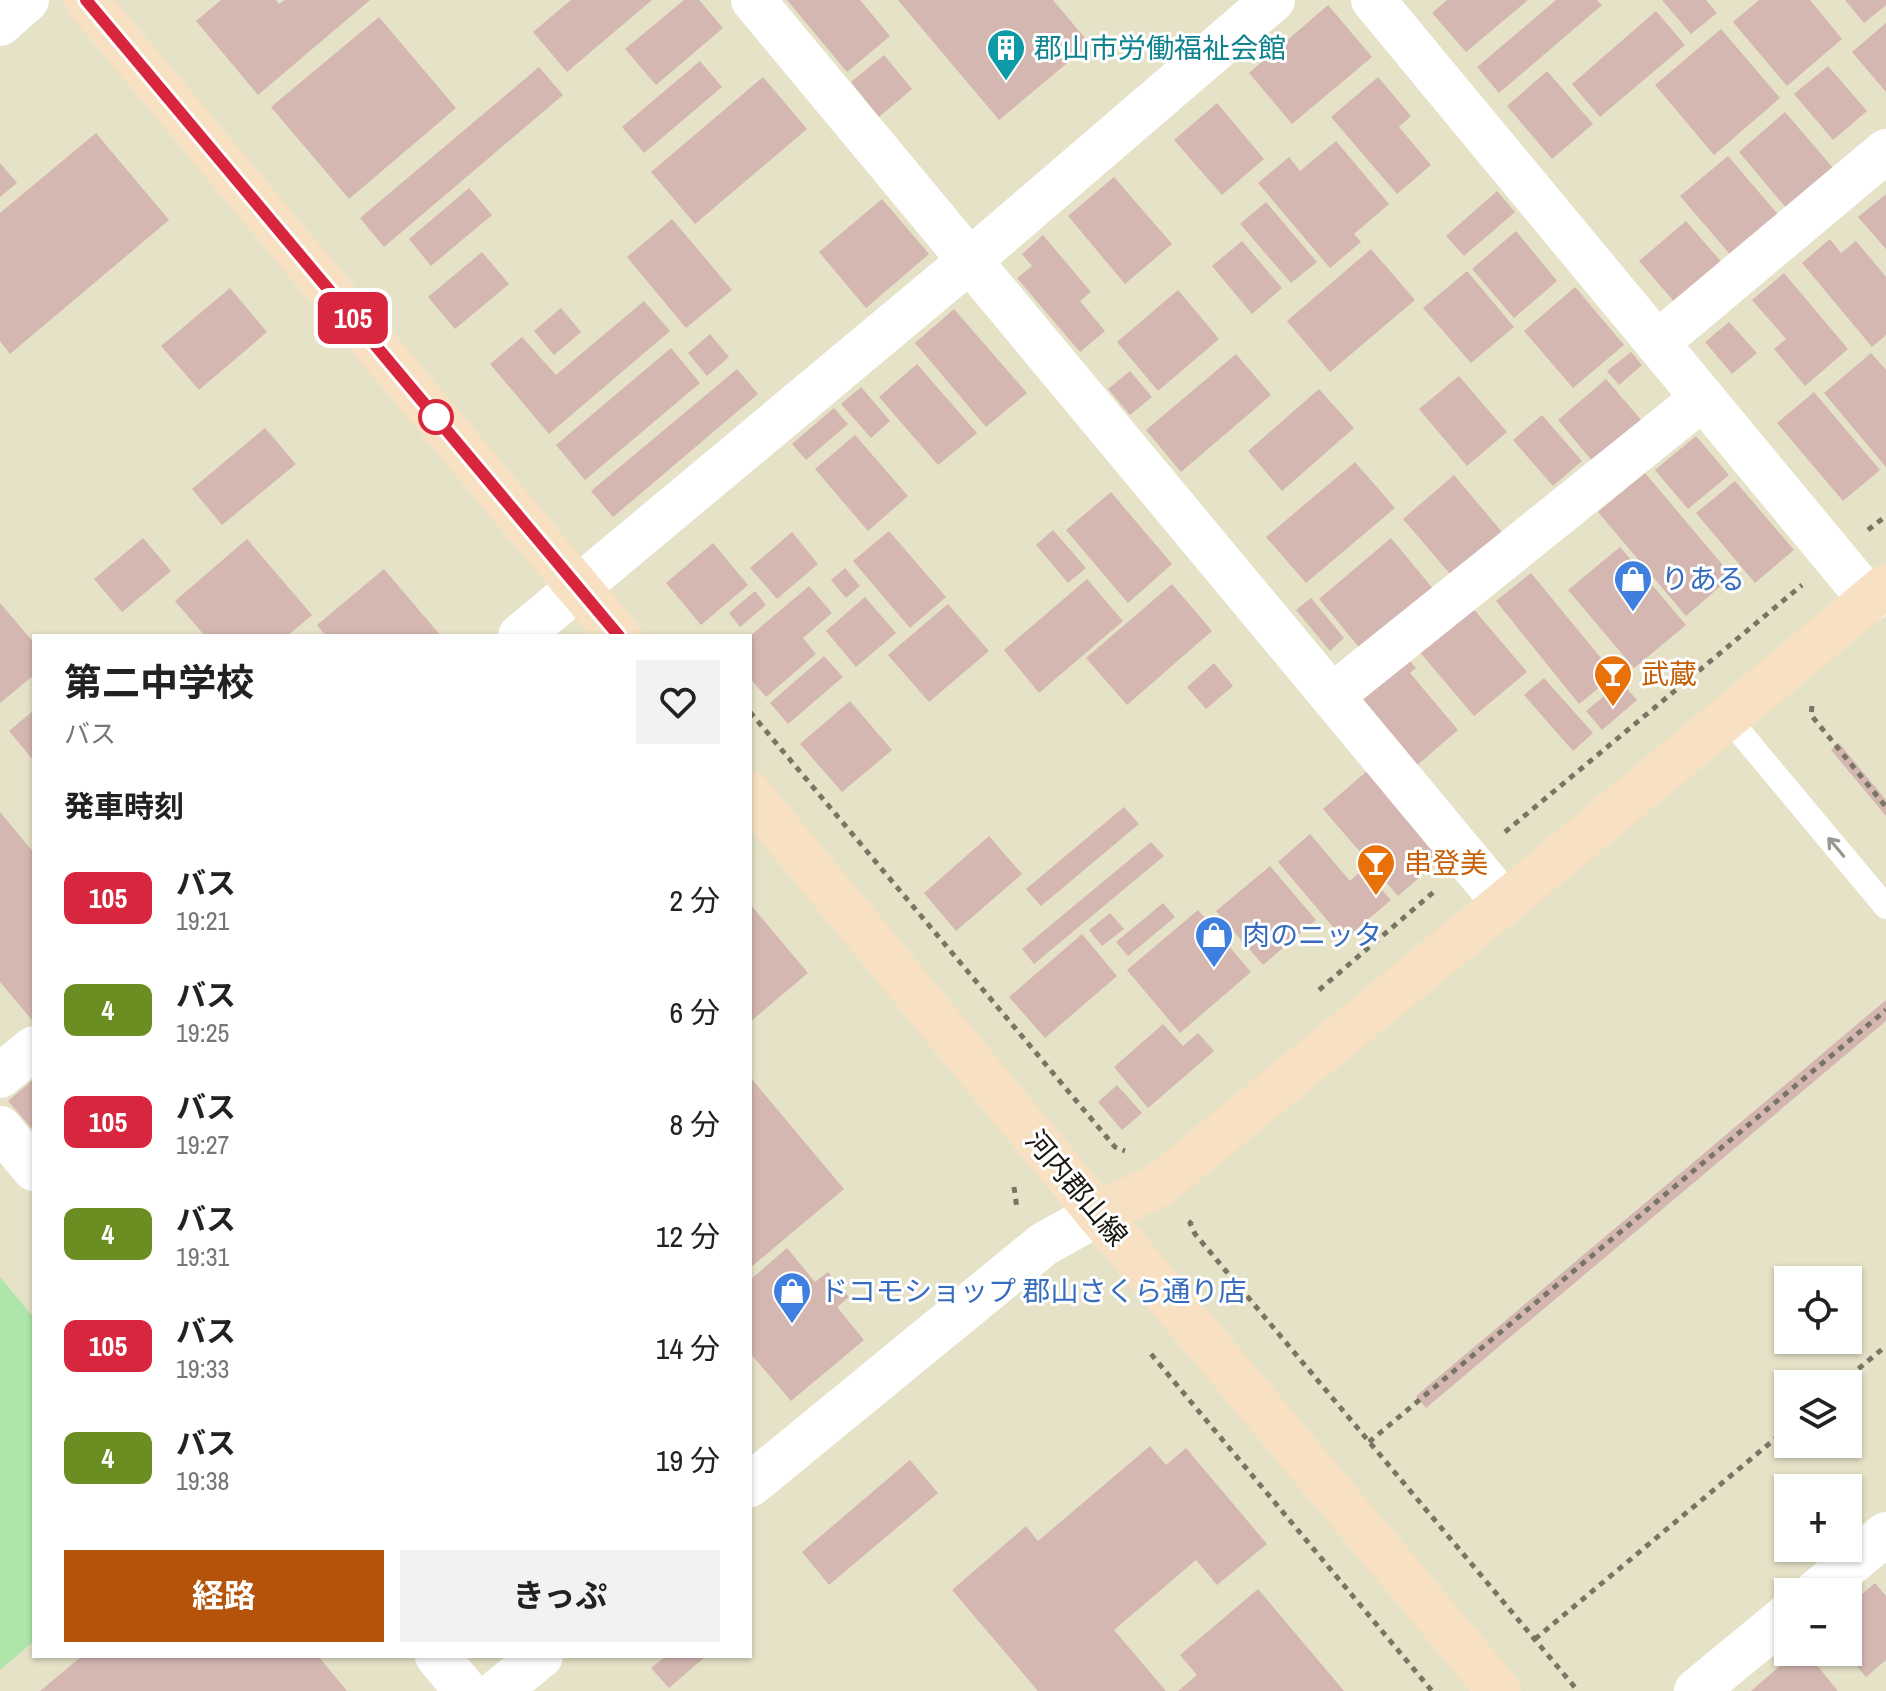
<!DOCTYPE html>
<html lang="ja">
<head>
<meta charset="utf-8">
<style>
  body { margin:0; font-family:"Archivo Narrow","Noto Sans JP",sans-serif; background:#f2f2f2; color:#222; height:100vh; display:flex; flex-direction:column; font-size:30px; white-space:nowrap }
  * { box-sizing:border-box; margin:0 }
  p { font-size:26px; color:#767676 }
  .icon { flex:none; width:44px; height:44px; fill:none; stroke:currentColor; stroke-width:2; stroke-linecap:round; stroke-linejoin:round }
  .map { position:relative; flex:1; overflow:hidden }
  .side { position:absolute; left:32px; top:634px; width:720px; height:1024px; display:flex; flex-direction:column; background:#fff; border-radius:0px; box-shadow:0 2px 6px #0004 }
  .side>* { flex:none }
  .badge { padding:0 16px; border-radius:12px; font-size:28px; line-height:52px }
  .buttons { position:absolute; left:1774px; top:1266px; display:grid; gap:16px }
  .buttons a { display:grid; place-items:center; width:88px; height:88px; border-radius:0px; background:#fff; box-shadow:0 2px 6px #0004; font-size:40px }
  .map>.badge { position:absolute; translate:-50% -50%; box-shadow:0 0 0 4px #fff }
  h2 { padding:0 32px; font-size:30px; line-height:72px }
  .round { display:grid; place-items:center; flex:none; width:84px; height:84px; border-radius:0px; background:#f2f2f2 }
  .overview { display:flex; align-items:center; justify-content:space-between; height:136px; padding:0 32px }
  h1 { font-size:38px; font-weight:700; line-height:60px }
  .cta { display:flex; gap:16px; margin-top:auto; padding:16px 32px }
  .cta a { flex:1; height:92px; border-radius:0px; background:#b45309; color:#fff; font-size:32px; font-weight:700; line-height:92px; text-align:center }
  .cta a+a { background:#f2f2f2; color:#222 }
  ul { padding:0; list-style:none }
  li { display:flex; align-items:center; gap:24px; height:112px; padding:0 32px }
  li div { flex:1 }
  li b { display:block; font-size:30px }
  li em { font-style:normal }
  li .badge { min-width:88px; font-weight:700; text-align:center }
  .map>svg:first-child { display:block }
  .green { fill:#aee5a9 }
  .building { fill:#d4b7b1 }
  .lines { fill:none; stroke-linecap:round; stroke-linejoin:round }
  .path { stroke:#787564; stroke-width:5; stroke-dasharray:6 6; stroke-linecap:butt }
  .lane { stroke:#fff; stroke-width:24 }
  .street { stroke:#fff; stroke-width:44 }
  .secondary { stroke:#f7e1c2; stroke-width:44 }
  .oneway { stroke:#979692 }
  .line-casing { stroke:#fff; stroke-width:18 }
  .line { stroke:#d7263d; stroke-width:12 }
  .stop-dot { fill:#fff; stroke:#d7263d; stroke-width:4 }
  .labels { text-anchor:middle; dominant-baseline:central; stroke-width:6; stroke-linejoin:round; paint-order:stroke }
  .culture-label { font-size:28px; fill:#0d838f; stroke:#fff; text-anchor:start }
  .shop-label { font-size:28px; fill:#366cbe; stroke:#fff; text-anchor:start }
  .food-label { font-size:28px; fill:#c56008; stroke:#fff; text-anchor:start }
  .street-label { font-size:28px; fill:#18160d; stroke:#fff }
</style>
</head>
<body>
<div class="map">
<svg width="1886" height="1691" viewBox="0 0 1886 1691">
  <rect width="100%" height="100%" fill="#e6e2c8"/>
  <path class="green" d="M0,1277l34,41v323l-34,29z"/>
  <g class="building">
    <path d="M221,0h55l3,4 6,-4h85l-112,95 -62,-74z"/>
    <path d="M571,0h81l-85,72 -34,-40z"/>
    <path d="M684,0h15l24,28 -67,57 -31,-36z"/>
    <path d="M787,0h73l30,36 -43,36z"/>
    <path d="M898,0h155l37,44 -91,76z"/>
    <path d="M1447,0h81l-62,52 -34,-39z"/>
    <path d="M1556,0h41l5,5 -103,88 -22,-26z"/>
    <path d="M1662,0h44l11,13 -26,21z"/>
    <path d="M1759,0h51l32,39 -55,47 -54,-64z"/>
    <path d="M1845,0h41v5l-22,18z"/>
    <path d="M1328,5l44,52 -80,67 -43,-51z"/>
    <path d="M1656,11l29,34 -85,72 -28,-33z"/>
    <path d="M379,17l77,91 -107,91 -78,-92z"/>
    <path d="M1886,23v69l-34,-40z"/>
    <path d="M1721,29l59,69 -66,57 -59,-70z"/>
    <path d="M884,55l28,34 -33,28 -28,-35z"/>
    <path d="M700,61l22,26 -78,66 -22,-26z"/>
    <path d="M1828,66l39,45 -34,29 -39,-46z"/>
    <path d="M539,67l24,28 -179,152 -24,-29z"/>
    <path d="M1547,71l46,53 -41,35 -45,-53z"/>
    <path d="M763,77l44,52 -112,95 -44,-52z"/>
    <path d="M1378,77l33,39 -12,11 32,38 -34,29 -66,-77z"/>
    <path d="M1217,103l47,56 -42,36 -48,-55z"/>
    <path d="M1785,112l49,57 -47,40 -48,-57z"/>
    <path d="M96,133l73,87 -159,134 -10,-13v-128z"/>
    <path d="M1336,141l53,63 -35,30 7,8 -31,26 -72,-85 31,-26 11,14z"/>
    <path d="M1728,156l53,62 -47,41 -54,-63z"/>
    <path d="M0,163l17,20 -17,14z"/>
    <path d="M1114,177l58,67 -47,40 -57,-68z"/>
    <path d="M469,188l23,27 -61,51 -22,-27z"/>
    <path d="M1497,191l18,21 -51,44 -18,-20z"/>
    <path d="M1886,194v55l-28,-32z"/>
    <path d="M882,199l47,55 -63,54 -47,-56z"/>
    <path d="M1266,202l51,60 -26,21 -51,-59z"/>
    <path d="M672,219l60,71 -46,38 -59,-71z"/>
    <path d="M1686,221l38,44 -47,40 -38,-44z"/>
    <path d="M1516,231l41,50 -43,37 -42,-49z"/>
    <path d="M1043,235l48,57 -11,9 25,30 -25,21 -63,-74 15,-12 -10,-12z"/>
    <path d="M1830,239l11,14 15,-12 30,36v58l-14,12 -70,-84z"/>
    <path d="M1242,241l40,47 -30,26 -40,-48z"/>
    <path d="M1371,249l44,51 -85,72 -43,-51z"/>
    <path d="M482,252l27,32 -54,45 -27,-32z"/>
    <path d="M1467,271l47,56 -43,36 -48,-55z"/>
    <path d="M1784,273l64,76 -43,37 -31,-37 12,-10 -34,-39z"/>
    <path d="M1575,287l49,58 -51,43 -49,-57z"/>
    <path d="M230,288l37,44 -68,58 -38,-44z"/>
    <path d="M1178,290l41,49 -61,52 -41,-49z"/>
    <path d="M644,301l26,30 -121,103 -59,-70 32,-27 34,38z"/>
    <path d="M561,308l20,24 -27,23 -20,-24z"/>
    <path d="M954,309l73,84 -41,34 -71,-84z"/>
    <path d="M1729,322l28,31 -25,21 -27,-32z"/>
    <path d="M710,334l19,23 -22,19 -19,-23z"/>
    <path d="M671,348l29,35 -115,97 -29,-35z"/>
    <path d="M1631,352l11,13 -23,20 -12,-14z"/>
    <path d="M1871,353l15,17v97l-62,-74z"/>
    <path d="M1236,354l35,41 -90,77 -35,-42z"/>
    <path d="M917,364l60,69 -39,32 -59,-68z"/>
    <path d="M737,369l21,25 -145,123 -22,-26z"/>
    <path d="M1130,371l22,26 -22,18 -22,-26z"/>
    <path d="M1459,376l48,56 -40,34 -48,-57z"/>
    <path d="M1606,379l36,42 -49,41 -35,-42z"/>
    <path d="M861,387l29,34 -19,17 -30,-34z"/>
    <path d="M1319,389l35,39 -72,63 -34,-40z"/>
    <path d="M1814,392l66,78 -37,31 -66,-78z"/>
    <path d="M834,408l14,16 -42,36 -14,-16z"/>
    <path d="M1542,415l40,46 -29,25 -40,-46z"/>
    <path d="M265,428l31,36 -74,61 -30,-36z"/>
    <path d="M855,435l53,61 -40,35 -53,-62z"/>
    <path d="M1696,436l33,39 -41,34 -33,-39z"/>
    <path d="M1355,462l40,46 -89,75 -40,-46z"/>
    <path d="M1645,473l87,103 -46,40 -88,-104z"/>
    <path d="M1454,475l48,57 -51,43 -48,-56z"/>
    <path d="M1735,481l59,69 -39,33 -59,-70z"/>
    <path d="M1111,492l61,72 -44,39 -62,-73z"/>
    <path d="M1053,530l33,38 -18,15 -32,-38z"/>
    <path d="M889,531l57,66 -36,31 -57,-67z"/>
    <path d="M792,532l26,32 -41,35 -27,-31z"/>
    <path d="M143,538l28,33 -49,41 -28,-33z"/>
    <path d="M1391,538l44,53 -72,61 -44,-53z"/>
    <path d="M247,539l65,76 -25,21h-82l-30,-35z"/>
    <path d="M713,543l35,42 -47,40 -35,-42z"/>
    <path d="M1620,547l66,78 -52,43 -66,-78z"/>
    <path d="M845,568l15,18 -14,12 -15,-18z"/>
    <path d="M384,569l57,67h-115l-9,-11z"/>
    <path d="M1531,573l84,102 -36,29 -83,-103z"/>
    <path d="M1087,579l36,42 -84,72 -35,-43z"/>
    <path d="M1172,584l40,47 -85,74 -41,-47z"/>
    <path d="M809,586l23,27 -29,25 13,16 -50,43 -16,-19v-42z"/>
    <path d="M755,591l11,14 -26,22 -11,-14z"/>
    <path d="M865,597l31,36 -40,34 -30,-36z"/>
    <path d="M1311,598l33,40 -14,13 -34,-41z"/>
    <path d="M0,603l34,40v32l-34,28z"/>
    <path d="M948,604l41,47 -60,51 -41,-47z"/>
    <path d="M1471,606l56,66 -53,44 -56,-66z"/>
    <path d="M1400,650l16,18 -6,5 48,57 -43,37 -64,-75z"/>
    <path d="M824,656l19,21 -55,47 -18,-21z"/>
    <path d="M1214,663l19,23 -27,23 -19,-22z"/>
    <path d="M1544,678l49,55 -20,18 -49,-56z"/>
    <path d="M1621,682l16,18 -35,30 -16,-19z"/>
    <path d="M850,701l42,49 -50,42 -42,-48z"/>
    <path d="M34,710v51l-25,-30z"/>
    <path d="M1839,743l47,57v16l-55,-66z"/>
    <path d="M1367,771l75,87 -44,38 -75,-87z"/>
    <path d="M1124,807l15,17 -98,82 -15,-17z"/>
    <path d="M0,812l34,41v166l-2,1 -32,-38z"/>
    <path d="M1310,834l40,47 13,-12 28,31 -47,40 -66,-78z"/>
    <path d="M989,836l33,38 -66,57 -32,-38z"/>
    <path d="M1151,842l13,14 -130,108 -12,-15z"/>
    <path d="M1270,866l46,54 -53,45 -47,-54z"/>
    <path d="M1163,903l12,14 -47,39 -12,-14z"/>
    <path d="M750,904l58,69 -58,49z"/>
    <path d="M1198,910l53,62 -71,61 -53,-63z"/>
    <path d="M1110,913l14,16 -22,17 -13,-16z"/>
    <path d="M1082,934l35,42 -72,62 -36,-41z"/>
    <path d="M1886,1000v21l-460,387 -10,-12z"/>
    <path d="M1163,1024l20,22 15,-13 16,18 -66,57 -34,-41z"/>
    <path d="M750,1077l94,112 -94,79z"/>
    <path d="M34,1079v52l-26,-30z"/>
    <path d="M1117,1085l25,28 -20,17 -24,-28z"/>
    <path d="M787,1248l28,34 13,-10 21,25 -12,10 27,33 -73,61 -41,-48v-73z"/>
    <path d="M1150,1446l16,19 20,-17 81,96 -50,41 -21,-25 -82,70 52,61h-128l-86,-101 74,-64 12,15z"/>
    <path d="M910,1460l28,33 -109,92 -27,-33z"/>
    <path d="M1875,1583l11,13v64l-20,17 -21,-25h3v-46z"/>
    <path d="M1258,1589l86,102h-166l19,-16 -17,-20z"/>
    <path d="M1796,1652h10l32,39h-87z"/>
    <path d="M82,1656h236l29,35h-307z"/>
    <path d="M666,1656h40l-37,32 -18,-20z"/>
  </g>
  <g class="lines">
    <g class="path">
      <path d="M1868,530l18,-14"/>
      <path d="M1812,706l-1,9 75,92"/>
      <path d="M750,712l365,435 10,4"/>
      <path d="M1505,832l297,-247"/>
      <path d="M1319,990l117,-100"/>
      <path d="M1014,1187l3,22"/>
      <path d="M1192,1221l-2,2 5,11 383,457"/>
      <path d="M1151,1354l281,337"/>
      <path d="M1840,1384l46,-38"/>
      <path d="M1369,1442l517,-432"/>
      <path d="M1535,1639l253,-211"/>
    </g>
    <path class="lane" d="M1728,718l158,189"/>
    <g class="street">
      <path d="M753,0l751,903"/>
      <path d="M1373,0l497,600"/>
      <path d="M0,24l27,-24"/>
      <path d="M1657,343l229,-192"/>
      <path d="M520,636l448,-374 305,-262"/>
      <path d="M1332,696l371,-298"/>
      <path d="M0,1076l34,-28"/>
      <path d="M0,1128l34,41"/>
      <path d="M750,1485l294,-241 54,-30"/>
      <path d="M1816,1592l70,-58"/>
      <path d="M437,1656l29,35"/>
      <path d="M498,1691l43,-35"/>
      <path d="M1696,1691l92,-76"/>
    </g>
    <g class="secondary">
      <path d="M86,0l533,636"/>
      <path d="M750,794l348,420 401,477"/>
      <path d="M1098,1214l61,-29 345,-282 382,-317"/>
    </g>
  </g>
  <defs><path id="oneway-shaft" d="M-6 0H5M1.5-3L5.5 0L1.5 3" fill="none" stroke-width="1.6" stroke-linecap="round" stroke-linejoin="round" transform="scale(2)"/></defs>
  <use class="oneway" href="#oneway-shaft" transform="translate(1836 847) rotate(-130)"/>
  <g class="lines">
    <defs>
      <path id="line" d="M86,0l533,636"/>
    </defs>
    <use href="#line" class="line-casing"/>
    <use href="#line" class="line"/>
  </g>
  <defs>
    <symbol id="building-pin" viewBox="-11 -11 22 30"><path d="M0 17L-7.5 6A9.5 9.5 0 1 1 7.5 6Z" fill="#0f9aa8" stroke="#fff"/><path d="M-4-6H4V6H1V3H-1V6H-4ZM-2.5-4.3h1.7v1.8h-1.7ZM.8-4.3h1.7v1.8H.8ZM-2.5-1h1.7V.8h-1.7ZM.8-1h1.7V.8H.8Z" fill="#fff"/></symbol>
    <symbol id="shop-pin" viewBox="-11 -11 22 30"><path d="M0 17L-7.5 6A9.5 9.5 0 1 1 7.5 6Z" fill="#3f7fe0" stroke="#fff"/><path d="M-5-2.5h2.3a2.7 3.5 0 0 1 5.4 0H5L5.5 6h-11ZM-1.5-2.5h3a1.5 2.3 0 0 0-3 0Z" fill="#fff"/></symbol>
    <symbol id="bar-pin" viewBox="-11 -11 22 30"><path d="M0 17L-7.5 6A9.5 9.5 0 1 1 7.5 6Z" fill="#e8710a" stroke="#fff"/><path d="M-6-5H6L.8 .8V4.5H3.5V6h-7V4.5H-.8V.8Z" fill="#fff"/></symbol>
  </defs>
  <g fill-rule="evenodd">
    <use href="#building-pin" x="984" y="26" width="44" height="60"/>
    <use href="#shop-pin" x="1611" y="557" width="44" height="60"/>
    <use href="#bar-pin" x="1591" y="652" width="44" height="60"/>
    <use href="#bar-pin" x="1354" y="841" width="44" height="60"/>
    <use href="#shop-pin" x="1192" y="913" width="44" height="60"/>
    <use href="#shop-pin" x="770" y="1269" width="44" height="60"/>
  </g>
  <circle class="stop-dot" cx="436" cy="417" r="16"/>
  <g class="labels">
    <g class="culture-label">
      <text x="1034" y="48">郡山市労働福祉会館</text>
    </g>
    <g class="shop-label">
      <text x="1661" y="579">りある</text>
      <text x="1242" y="935">肉のニッタ</text>
      <text x="820" y="1291">ドコモショップ 郡山さくら通り店</text>
    </g>
    <g class="food-label">
      <text x="1641" y="674">武蔵</text>
      <text x="1404" y="863">串登美</text>
    </g>
    <g class="street-label">
      <text transform="translate(1077 1188) rotate(50)">河内郡山線</text>
    </g>
  </g>
</svg>
<div class="buttons">
<a><svg class="icon" aria-label="locate" viewBox="0 0 24 24"><circle cx="12" cy="12" r="6"/><path d="M12 2v4M12 18v4M2 12h4M18 12h4"/></svg></a>
<a><svg class="icon" aria-label="layers" viewBox="0 0 24 24"><path d="M12 4l9 5-9 5-9-5zM3 14l9 5 9-5"/></svg></a>
<a>+</a>
<a>−</a>
</div>
<b class="badge" style="left:353px;top:318px;background:#d7263d;color:#fff">105</b>
<section class="side">
<div class="overview"><div><h1>第二中学校</h1><p>バス</p></div><a class="round"><svg class="icon" aria-label="heart" viewBox="0 0 24 24"><path d="M12 20l-8-8c-3-5 5-10 8-4 3-6 11-1 8 4z"/></svg></a></div>
<h2>発車時刻</h2>
<ul>
<li><span class="badge" style="background:#d7263d;color:#fff">105</span><div><b>バス</b><p>19:21</p></div><em>2 分</em></li>
<li><span class="badge" style="background:#6b8e23;color:#fff">4</span><div><b>バス</b><p>19:25</p></div><em>6 分</em></li>
<li><span class="badge" style="background:#d7263d;color:#fff">105</span><div><b>バス</b><p>19:27</p></div><em>8 分</em></li>
<li><span class="badge" style="background:#6b8e23;color:#fff">4</span><div><b>バス</b><p>19:31</p></div><em>12 分</em></li>
<li><span class="badge" style="background:#d7263d;color:#fff">105</span><div><b>バス</b><p>19:33</p></div><em>14 分</em></li>
<li><span class="badge" style="background:#6b8e23;color:#fff">4</span><div><b>バス</b><p>19:38</p></div><em>19 分</em></li>
</ul>
<div class="cta"><a>経路</a><a>きっぷ</a></div>
</section>
</div>
</body>
</html>
